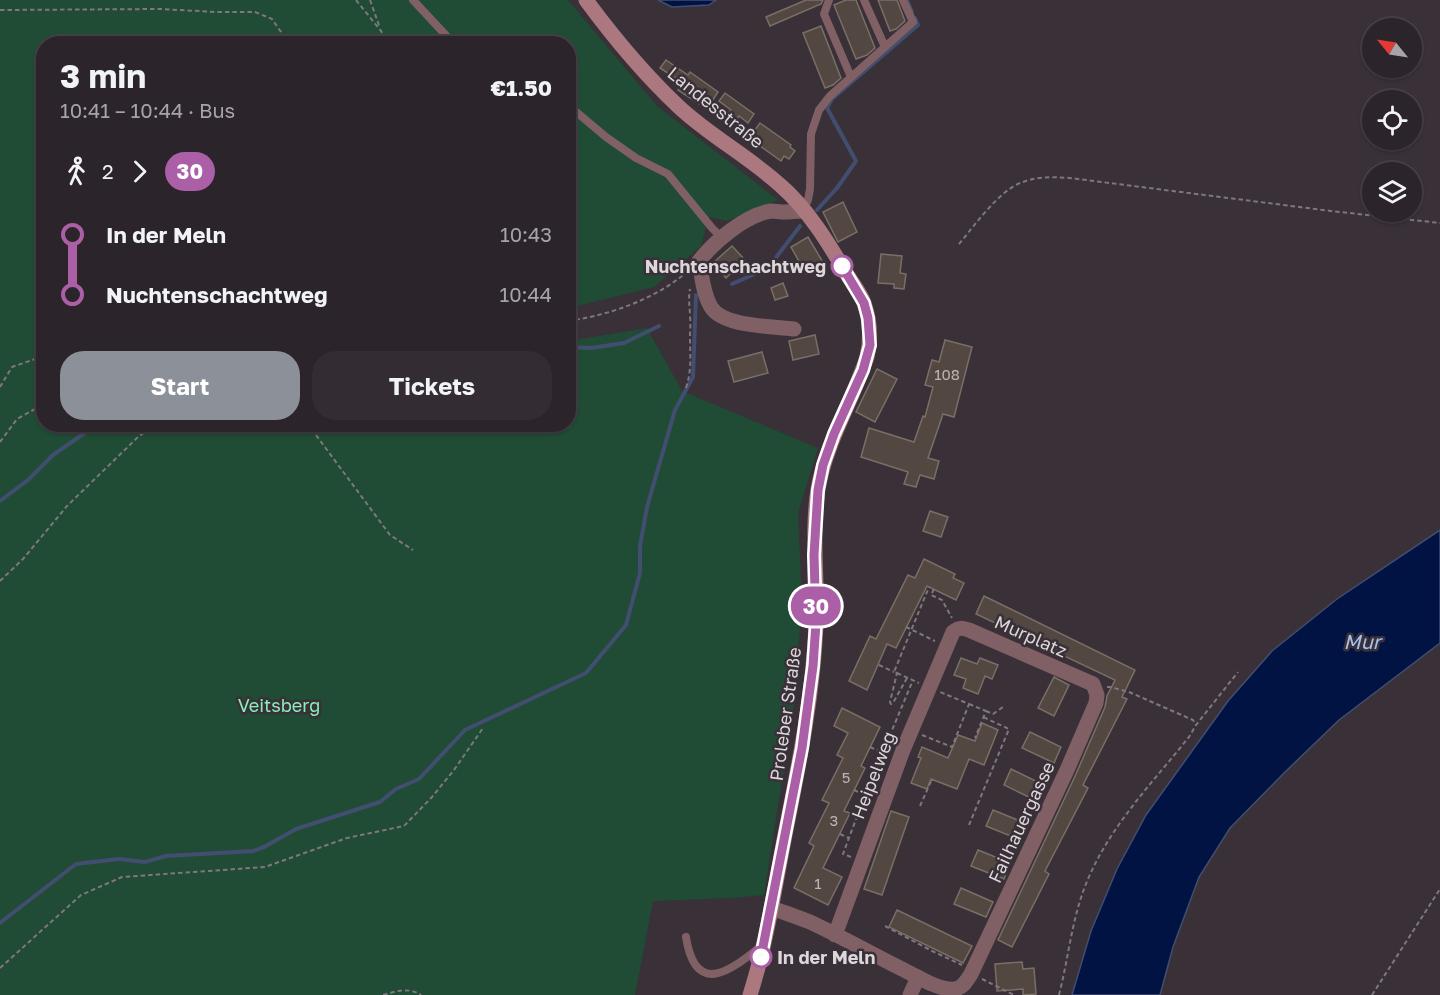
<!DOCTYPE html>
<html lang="en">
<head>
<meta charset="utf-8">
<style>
  body { margin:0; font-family:"Golos Text",sans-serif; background:#332c32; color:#f1f3f6; height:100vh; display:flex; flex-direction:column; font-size:22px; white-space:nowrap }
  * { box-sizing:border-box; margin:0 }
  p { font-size:20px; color:#a6a4a8 }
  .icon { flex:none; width:33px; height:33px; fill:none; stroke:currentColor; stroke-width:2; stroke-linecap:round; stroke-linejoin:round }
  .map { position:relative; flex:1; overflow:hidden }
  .details { position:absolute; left:36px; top:36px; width:540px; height:396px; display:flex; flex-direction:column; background:#2b242a; border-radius:24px; box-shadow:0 2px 4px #0004,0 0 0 2px #474147 }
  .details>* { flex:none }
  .badge { padding:0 12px; border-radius:20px; font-size:21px; line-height:39px }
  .needle { width:39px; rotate:300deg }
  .controls { position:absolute; left:1362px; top:18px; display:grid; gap:12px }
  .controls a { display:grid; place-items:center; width:60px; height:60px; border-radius:50%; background:#2b242a; box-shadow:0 2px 4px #0004,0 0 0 2px #474147; font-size:30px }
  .map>.badge { position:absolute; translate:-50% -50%; box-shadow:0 0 0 3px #fff }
  .legs { display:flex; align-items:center; gap:9px; height:66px; padding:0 24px; font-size:20px }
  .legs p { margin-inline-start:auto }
  .headline { display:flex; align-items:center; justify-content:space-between; height:102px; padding:0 24px }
  h1 { font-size:33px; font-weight:700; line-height:45px }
  .action { display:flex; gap:12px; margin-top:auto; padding:12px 24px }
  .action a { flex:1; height:69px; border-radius:24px; background:#8c9099; color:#fff; font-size:24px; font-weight:700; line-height:69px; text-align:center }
  .action a+a { background:#332c32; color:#f1f3f6 }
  ul { padding:0 24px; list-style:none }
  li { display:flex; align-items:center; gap:21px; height:60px; font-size:22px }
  li i { display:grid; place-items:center; width:9px; height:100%; margin:0 8px; background:currentColor }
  li i::after { content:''; width:15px; height:15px; margin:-8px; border:4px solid; border-radius:50%; background:#2b242a }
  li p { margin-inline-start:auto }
  li:first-child i { background:linear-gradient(#0000 50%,currentColor 0) }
  li:last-child i { background:linear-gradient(currentColor 50%,#0000 0) }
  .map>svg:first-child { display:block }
  .green { fill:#204b35 }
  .water { fill:#001342; stroke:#424e70; stroke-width:1.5 }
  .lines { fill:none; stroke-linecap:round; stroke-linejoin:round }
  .stream { stroke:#424e70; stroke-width:4 }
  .building { fill:#534841; stroke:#7a6f67; stroke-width:1.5 }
  .path { stroke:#7f777e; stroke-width:2; stroke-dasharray:4.5 3; stroke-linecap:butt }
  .lane { stroke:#806065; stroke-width:8 }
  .street { stroke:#806065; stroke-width:15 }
  .secondary { stroke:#ab7880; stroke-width:15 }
  .line-1-casing { stroke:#fff; stroke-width:14 }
  .line-1 { stroke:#aa5fa6; stroke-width:9 }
  .stop-1-dot { fill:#fff; stroke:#aa5fa6; stroke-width:3 }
  .labels { text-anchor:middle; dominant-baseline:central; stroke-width:5; stroke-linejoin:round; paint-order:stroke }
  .number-label { font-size:15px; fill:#bab3b5 }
  .street-label { font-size:18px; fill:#ddd7dc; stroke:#393038 }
  .stop-label { font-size:18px; font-weight:bold; fill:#ddd7dc; stroke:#393038; text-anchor:end }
  .park-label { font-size:18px; fill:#87efb8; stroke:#393038 }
  .water-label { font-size:20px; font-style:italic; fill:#a4c2f1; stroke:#393038 }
</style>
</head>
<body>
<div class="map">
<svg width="1440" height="995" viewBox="0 0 1440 995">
  <rect width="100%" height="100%" fill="#393038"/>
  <path class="green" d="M0,0h568l89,106 121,94 -51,21 -18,-4 -8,29 -47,41 -85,21 -1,-264h-524v380h524l1,-83 78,-13 35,63 136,57 -20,65 4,90 -8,102 -30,190 -32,3 -79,3 -18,94h-635z"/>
  <g class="water">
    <path d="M658,0h58l-7,5 -37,2z"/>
    <path d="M1440,530v113l-101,77 -55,53 -54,55 -31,49 -26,70 -13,48h-88l19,-64 26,-62 29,-54 82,-114 44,-50 65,-52z"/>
  </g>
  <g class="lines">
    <g class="stream">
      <path d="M907,0l5,12"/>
      <path d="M817,210l20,-22 19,-27 -29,-53 5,-9 86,-74 -3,-7"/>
      <path d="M732,284l36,-16 32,-42"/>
      <path d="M568,347l23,1 33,-5 35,-17"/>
      <path d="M0,501l28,-21 25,-25 39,-27 2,-4"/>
      <path d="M0,923l76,-59 43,-5 26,3 21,-6 87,-5 11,-4 32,-18 84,-27 16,-13 23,-10 46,-49 121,-57 40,-48 14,-52v-27l7,-39 28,-97 18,-33 3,-82"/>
    </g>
  </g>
  <g class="building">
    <path d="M806,0h17l-2,4 -51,22 -4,-9z"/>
    <path d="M846,0h10l19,48 -8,7 -11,4 -22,-54z"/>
    <path d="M878,0h19l8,21 -9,8 -6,2z"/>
    <path d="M821,26l20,52 -8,7 -8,3 -22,-55z"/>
    <path d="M666,60l22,15 2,-3 28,20 -11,17 -29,-19 5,-7 -23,-15z"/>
    <path d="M725,93l29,21 -6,9 -9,-7 -2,3 -9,-6 3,-3 -12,-9z"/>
    <path d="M760,123l31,22 -1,2 5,4 -6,8 -5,-3 -3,5 -32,-23z"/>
    <path d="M843,202l14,30 -19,10 -15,-30z"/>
    <path d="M808,237l16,27 -18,10 -15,-27z"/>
    <path d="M732,246l13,14 -19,18 -13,-15z"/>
    <path d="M881,254l21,2 -2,17 6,1 -2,15 -10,-1v-4l-16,-1z"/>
    <path d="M783,283l5,13 -13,4 -4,-12z"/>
    <path d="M815,335l4,19 -26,6 -4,-19z"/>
    <path d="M945,340l27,7 -18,70 -11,-3 -15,44 11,3 -5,18 -14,-4 -4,12 -12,-3 4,-12 -47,-15 8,-29 45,14 9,-26 2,1 8,-30 -8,-2 7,-25 7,2z"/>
    <path d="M762,352l6,21 -34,9 -6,-21z"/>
    <path d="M877,369l20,10 -22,43 -19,-10z"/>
    <path d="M930,511l18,6 -7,20 -18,-6z"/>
    <path d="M924,559l31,15 -2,4 11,5 -8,17 -29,-14 -31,62 -9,-4 -20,46 -18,-9 21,-45 6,3 32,-64 7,3z"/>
    <path d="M984,596l151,74 -13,27 5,2 -44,86 5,3 -43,83 4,3 -37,73 -14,-7 78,-166 29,-67 2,-11 8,-16 -139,-66z"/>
    <path d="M961,658l16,6 3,-6 18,7 -6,14 -7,-3 -7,18 -15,-6 3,-9 -12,-4z"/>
    <path d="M1054,677l15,8 -15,31 -16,-8z"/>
    <path d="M842,708l38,19 -19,39 4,2 -21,43 6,2 -27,55 19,9 -14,28 -34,-17 20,-42 -5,-3 20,-40 -7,-3 21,-42 -6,-3 11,-22 -14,-7z"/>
    <path d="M982,723l16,7 -14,35 -15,-6 -12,30 -26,-10 -4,10 -16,-6 10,-25 -3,-1 4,-10 26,11 10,-23 17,6z"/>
    <path d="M1030,732l31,15 -7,16 -32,-15z"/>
    <path d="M1011,769l31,15 -7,16 -31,-15z"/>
    <path d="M993,810l32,13 -7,16 -32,-13z"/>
    <path d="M891,811l18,6 -27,78 -18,-6z"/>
    <path d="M978,850l32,13 -6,16 -33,-13z"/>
    <path d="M961,888l32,14 -7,15 -32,-13z"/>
    <path d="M897,910l75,36 -9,17 -74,-36z"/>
    <path d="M1022,962l1,7 11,-1 2,26 -13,1v-6l-26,2 -2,-27z"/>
  </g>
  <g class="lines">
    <g class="path">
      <path d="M356,0l25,31 8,13"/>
      <path d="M370,0l10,28"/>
      <path d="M0,10l160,-1 56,3h39l17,7 9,13 2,12"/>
      <path d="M959,244c16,-19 41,-55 64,-62 15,-6 31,-5 47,-4l261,33 109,12"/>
      <path d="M568,321c42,-6 88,-22 120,-50"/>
      <path d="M0,387l12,-20 32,-11"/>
      <path d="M686,388c6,-18 4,-33 4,-52 0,-6 1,-12 0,-19 0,-10 -2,-17 0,-28"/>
      <path d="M306,424l7,7 77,104 23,15"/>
      <path d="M0,442l17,-23 27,-15"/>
      <path d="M0,581l23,-22 44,-53 71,-69 18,-13"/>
      <path d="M934,589l-3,6 11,5 10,18"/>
      <path d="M906,627l29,14"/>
      <path d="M879,665l15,7"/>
      <path d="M897,673l22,10"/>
      <path d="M907,678l-14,25 -2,1 -1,-2 7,-29 -3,-1 35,-85"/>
      <path d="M1107,687h3l19,5 64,28 3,5"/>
      <path d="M969,704l17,7 -11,27"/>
      <path d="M986,711l7,3 10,-7"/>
      <path d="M922,735l30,12 17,-43 -29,-12"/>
      <path d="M870,747l13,6"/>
      <path d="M854,790l11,5"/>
      <path d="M920,806l12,-27"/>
      <path d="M969,825l40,-96 -26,-12"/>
      <path d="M840,834l9,4"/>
      <path d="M851,857l-8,-3 22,-59 48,-115"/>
      <path d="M885,926l47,25 30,14"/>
      <path d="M0,968l81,-73 41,-18 143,-10 82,-29 57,-12 28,-29 22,-27 29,-42"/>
      <path d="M982,979l32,16"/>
      <path d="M383,995c14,-4 26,-8 38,0"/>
      <path d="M1059,995c10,-39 13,-79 29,-116 23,-54 65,-97 101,-142l7,-12 42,-53"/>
      <path d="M1372,995l68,-106"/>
    </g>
    <g class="lane">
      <path d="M413,0l41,44"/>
      <path d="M829,0l-5,14 27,63"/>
      <path d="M864,0l21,47"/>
      <path d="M568,105l38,32 30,21 32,16 44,54 9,9"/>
      <path d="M804,209l4,-9 2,-11 1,-55 8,-24 11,-14 83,-74 -10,-22"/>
      <path d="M686,937c9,58 42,37 75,9"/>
    </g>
    <g class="street">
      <path d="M794,329c-22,-3 -71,-2 -83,-22 -8,-13 -9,-31 -12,-46 15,-19 46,-46 72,-50 4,0 9,1 14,1 6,0 12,-1 18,-1"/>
      <path d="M771,908c13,4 26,9 39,14 30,14 60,31 90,46 15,7 39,23 55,21 8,-1 12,-9 16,-15l96,-204 29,-67 1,-8 -4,-11 -124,-54c-7,-2 -10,-3 -16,2l-50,118 -68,185"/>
      <path d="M910,995l8,-18"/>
    </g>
    <path class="secondary" d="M586,0c28,38 58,74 93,107 31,29 69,49 101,78 28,24 49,59 68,91 5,8 13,18 16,27 6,17 7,37 3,54 -15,45 -41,85 -49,132 -7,45 0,91 -2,136 -3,72 -18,144 -32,215 -10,52 -18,105 -34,155"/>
  </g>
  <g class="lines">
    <defs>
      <path id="line-1" d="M761,957l41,-209 11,-82 3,-43 -2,-68 4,-65 5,-25 11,-31 29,-64 7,-25 -2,-27 -4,-15 -22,-37"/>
    </defs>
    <use href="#line-1" class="line-1-casing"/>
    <use href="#line-1" class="line-1"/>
  </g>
  <g class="stop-1-dot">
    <circle cx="842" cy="266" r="10"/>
    <circle cx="761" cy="957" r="10"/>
  </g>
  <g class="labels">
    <g class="number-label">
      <text x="947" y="374">108</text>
      <text x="846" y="777">5</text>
      <text x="834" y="820">3</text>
      <text x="818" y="883">1</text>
    </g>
    <g class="street-label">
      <text transform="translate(716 107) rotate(39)">Landesstraße</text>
      <text transform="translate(1031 636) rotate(24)">Murplatz</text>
      <text transform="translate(785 714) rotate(-82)">Proleber Straße</text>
      <text transform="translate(873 775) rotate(-69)">Heipelweg</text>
      <text transform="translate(1021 822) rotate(-65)">Failhauergasse</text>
    </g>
    <g class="stop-label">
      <text x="826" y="266">Nuchtenschachtweg</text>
      <text x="777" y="957" text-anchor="start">In der Meln</text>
    </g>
    <g class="park-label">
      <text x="279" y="705">Veitsberg</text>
    </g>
    <g class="water-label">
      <text x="1362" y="641">Mur</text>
    </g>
  </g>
</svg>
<div class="controls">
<a><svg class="needle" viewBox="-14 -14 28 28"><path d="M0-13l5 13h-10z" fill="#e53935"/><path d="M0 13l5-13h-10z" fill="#a6a4a8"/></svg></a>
<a><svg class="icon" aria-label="locate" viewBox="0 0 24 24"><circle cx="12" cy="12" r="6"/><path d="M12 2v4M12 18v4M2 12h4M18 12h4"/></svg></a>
<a><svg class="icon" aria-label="layers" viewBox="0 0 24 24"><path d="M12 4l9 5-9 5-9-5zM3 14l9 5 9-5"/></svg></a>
</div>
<b class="badge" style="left:816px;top:606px;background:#aa5fa6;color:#fff">30</b>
<section class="details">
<div class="headline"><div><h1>3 min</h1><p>10:41 – 10:44 · Bus</p></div><b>€1.50</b></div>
<div class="legs"><svg class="icon" aria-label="walk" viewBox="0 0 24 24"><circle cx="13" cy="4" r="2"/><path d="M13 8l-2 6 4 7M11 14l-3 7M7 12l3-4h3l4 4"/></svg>2<svg class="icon" aria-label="forward" viewBox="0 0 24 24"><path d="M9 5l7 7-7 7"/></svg><b class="badge" style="background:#aa5fa6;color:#fff">30</b></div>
<ul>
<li><i style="color:#aa5fa6"></i><b>In der Meln</b><p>10:43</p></li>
<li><i style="color:#aa5fa6"></i><b>Nuchtenschachtweg</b><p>10:44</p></li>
</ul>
<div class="action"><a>Start</a><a>Tickets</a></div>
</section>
</div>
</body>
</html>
